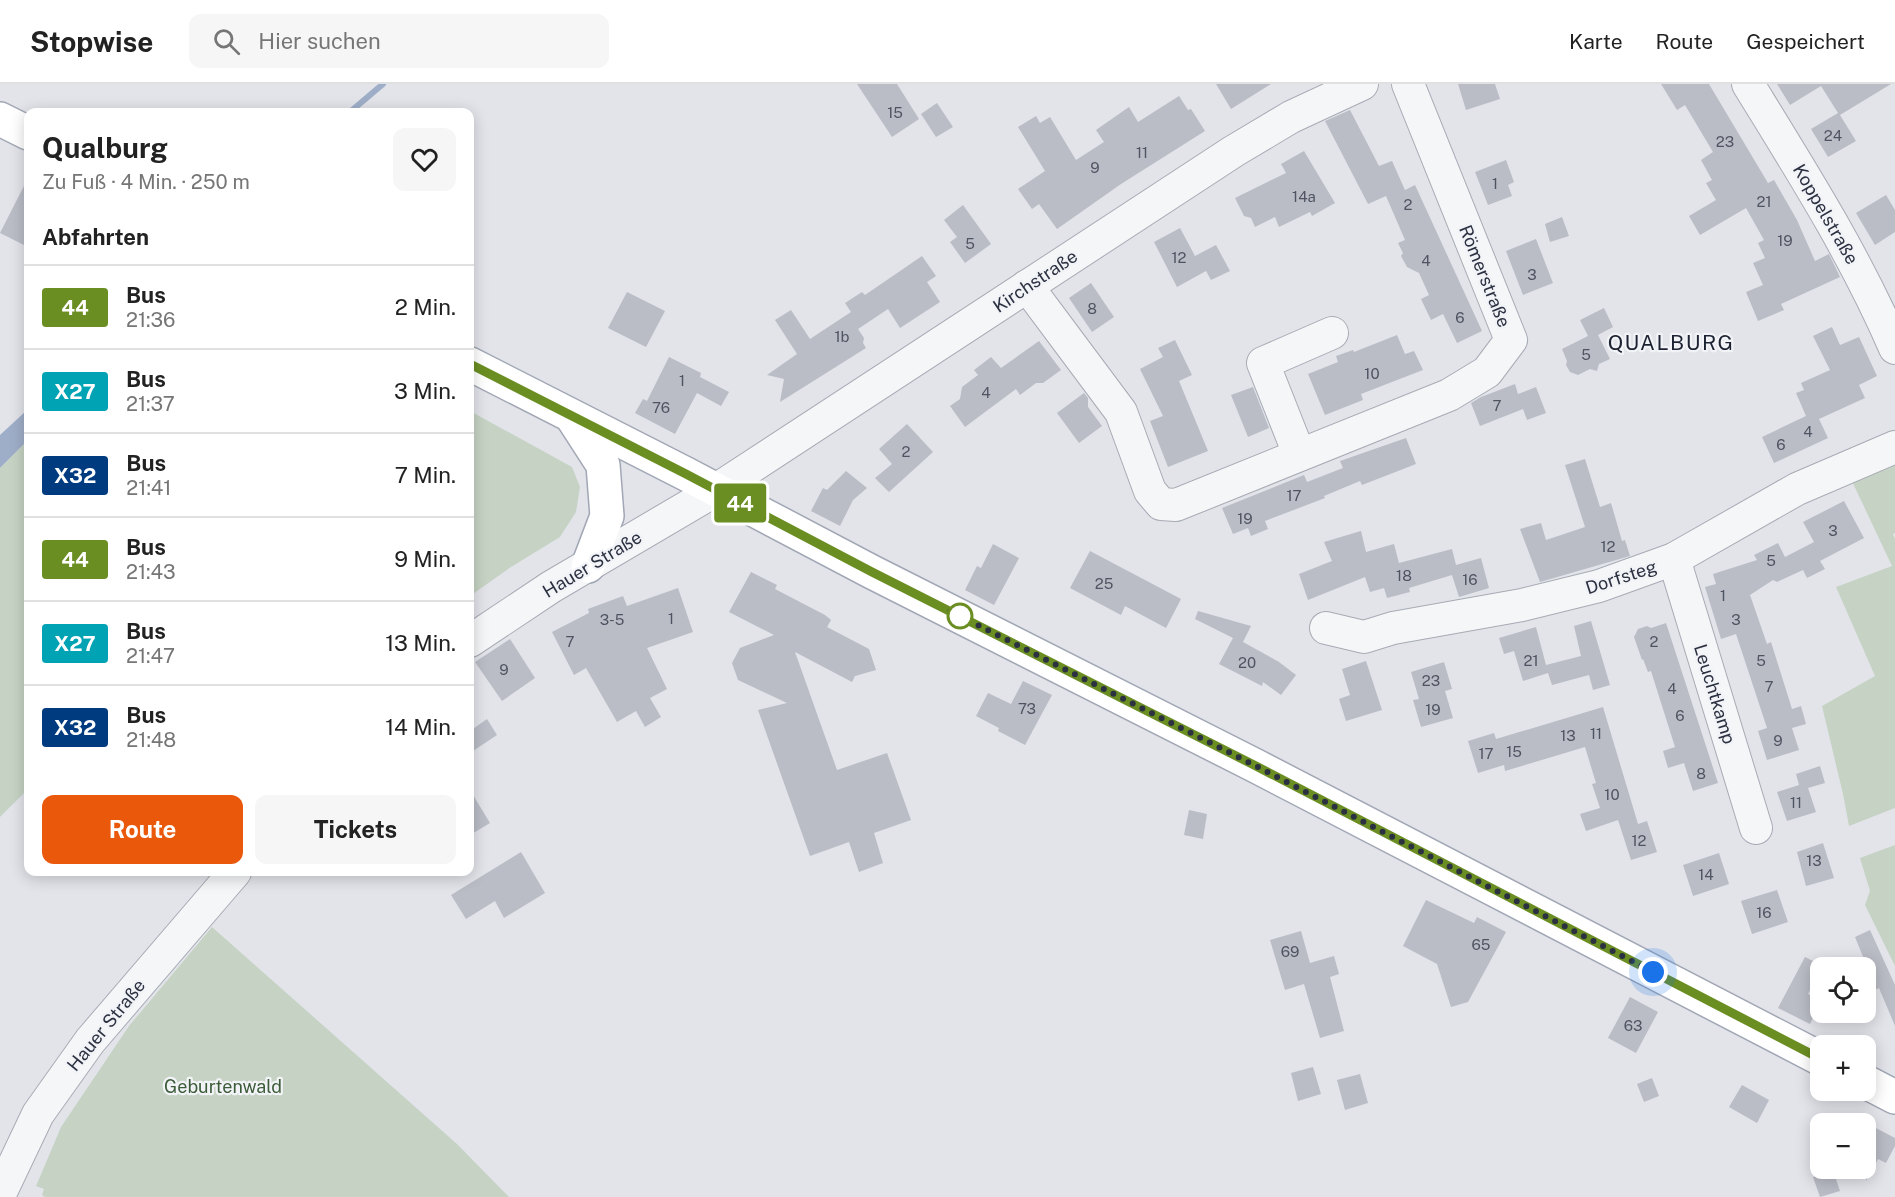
<!DOCTYPE html>
<html lang="de">
<head>
<meta charset="utf-8">
<style>
  body { margin:0; font-family:"Public Sans",sans-serif; background:#f6f6f6; color:#222; height:100vh; display:flex; flex-direction:column; font-size:22px; white-space:nowrap }
  * { box-sizing:border-box; margin:0 }
  p { font-size:20px; color:#767676 }
  .icon { flex:none; width:33px; height:33px; fill:none; stroke:currentColor; stroke-width:2; stroke-linecap:round; stroke-linejoin:round }
  .map { position:relative; flex:1; overflow:hidden }
  .drawer { position:absolute; left:24px; top:24px; width:450px; height:768px; display:flex; flex-direction:column; background:#fff; border-radius:12px; box-shadow:0 3px 15px #0003 }
  .drawer>* { flex:none }
  .badge { padding:0 12px; border-radius:4px; font-size:21px; line-height:39px }
  .fabs { position:absolute; left:1810px; top:873px; display:grid; gap:12px }
  .fabs a { display:grid; place-items:center; width:66px; height:66px; border-radius:12px; background:#fff; box-shadow:0 3px 15px #0003; font-size:30px }
  .you { position:absolute; width:30px; height:30px; margin:-15px; border:4px solid #fff; border-radius:50%; background:#1a73e8; box-shadow:0 0 0 9px #1a73e833 }
  .map>.badge { position:absolute; translate:-50% -50%; box-shadow:0 0 0 3px #fff }
  h2 { padding:0 18px; font-size:22px; line-height:54px }
  .round { display:grid; place-items:center; flex:none; width:63px; height:63px; border-radius:12px; background:#f6f6f6 }
  .head { display:flex; align-items:center; justify-content:space-between; height:102px; padding:0 18px }
  h1 { font-size:28px; font-weight:700; line-height:45px }
  .action { display:flex; gap:12px; margin-top:auto; padding:12px 18px }
  .action a { flex:1; height:69px; border-radius:12px; background:#ea580c; color:#fff; font-size:24px; font-weight:700; line-height:69px; text-align:center }
  .action a+a { background:#f6f6f6; color:#222 }
  ul { padding:0; list-style:none }
  li { display:flex; align-items:center; gap:18px; height:84px; padding:0 18px; border-top:2px solid #e0e0e0 }
  li div { flex:1 }
  li b { display:block; font-size:22px }
  li em { font-style:normal }
  li .badge { min-width:66px; font-weight:700; text-align:center }
  header { display:flex; align-items:center; gap:36px; box-sizing:border-box; height:84px; padding:0 30px; background:#fff; border-bottom:2px solid #e0e0e0 }
  header strong { font-size:28px }
  nav { display:flex; gap:33px; margin-inline-start:auto; font-size:21px }
  .search { width:420px; height:54px; background:#f6f6f6; display:flex; align-items:center; gap:15px; box-sizing:border-box; padding:0 21px; border-radius:12px; color:#767676; font-size:22px }
  .map>svg:first-child { display:block }
  .green { fill:#c6d3c4 }
  .water { fill:#9faec8 }
  .lines { fill:none; stroke-linecap:round; stroke-linejoin:round }
  .stream { stroke:#9faec8; stroke-width:6 }
  .building { fill:#babdc6 }
  .minor-casing { stroke:#a7abb4; stroke-width:34 }
  .major-casing { stroke:#a2a7b5; stroke-width:36 }
  .minor { stroke:#f5f6f8; stroke-width:32 }
  .major { stroke:#fff; stroke-width:33 }
  .line-casing { stroke:#fff; stroke-width:14 }
  .line { stroke:#6b8e23; stroke-width:9 }
  .walk { stroke:#2b3141; stroke-width:6; stroke-dasharray:0 10.8 }
  .stop-dot { fill:#fff; stroke:#6b8e23; stroke-width:3 }
  .labels { text-anchor:middle; dominant-baseline:central; stroke-width:4.5; stroke-linejoin:round; paint-order:stroke }
  .number-label { font-size:15px; fill:#4f5462 }
  .street-label { font-size:18px; fill:#2b3141; stroke:#f2f3f7 }
  .park-label { font-size:18px; fill:#3c5c39; stroke:#f2f3f7 }
  .quarter-label { font-size:21px; letter-spacing:1.5px; fill:#1d2232; stroke:#f2f3f7 }
</style>
</head>
<body>
<header>
<strong>Stopwise</strong>
<div class="search"><svg class="icon" aria-label="search" viewBox="0 0 24 24"><circle cx="10" cy="10" r="6"/><path d="M15 15l6 6"/></svg>Hier suchen</div>
<nav><a>Karte</a><a>Route</a><a>Gespeichert</a></nav>
</header>
<div class="map">
<svg width="1895" height="1113" viewBox="0 0 1895 1113">
  <rect width="100%" height="100%" fill="#e2e4ea"/>
  <g class="green">
    <path d="M470,327l102,56 8,20 -4,25 -16,25 -49,30 -41,29z"/>
    <path d="M28,356v349l-28,28v-349z"/>
    <path d="M1895,379v70l-2,1 2,5v269l-46,18 -6,-32 -21,-88 53,-30 -39,-89 56,-21 -42,-89z"/>
    <path d="M1895,761v121l-30,-61 5,-14 -10,-33z"/>
    <path d="M212,843l245,217 52,53h-464l-3,-2 2,-6 -8,-3 25,-59 68,-101z"/>
  </g>
  <path class="water" d="M26,327h2v29l-28,28v-33z"/>
  <g class="lines">
    <path class="stream" d="M350,28l33,-28"/>
  </g>
  <g class="building">
    <path d="M857,0h40l22,35 -27,18z"/>
    <path d="M1216,0h55l-40,25z"/>
    <path d="M1458,0h37l5,15 -34,11z"/>
    <path d="M1661,0h48l59,99 6,-3 23,40 18,41 14,-7 11,23 -59,27 3,6 -26,11 -12,-29 17,-7 -10,-22 12,-5 -7,-15 6,-3 -18,-32 -46,27 -11,-19 27,-16 -10,-17 6,-3 -11,-20 12,-8 -28,-47 -8,5z"/>
    <path d="M1777,0h114l-51,31 16,26 -28,16 -17,-28 27,-16 -17,-27 -31,19z"/>
    <path d="M1179,12l9,14 3,-1 14,22 -84,53 -64,45 -18,-25 -7,5 -14,-20 27,-18 -27,-44 18,-11 4,7 10,-6 26,43 28,-18 -8,-12 33,-23 9,15z"/>
    <path d="M937,19l16,24 -17,10 -15,-23z"/>
    <path d="M1350,26l29,56 13,-5 13,29 10,-5 67,146 -25,12 -14,-29 -12,6 -10,-21 8,-4 -10,-22 -12,-6 -6,-11 2,-3 -5,-10 7,-3 -19,-44 -18,8 -43,-83z"/>
    <path d="M1304,67l31,52 -23,13 -2,-4 -31,15 -4,-10 -20,10 -4,-9 -7,-2 -9,-18 51,-25 -5,-9z"/>
    <path d="M1506,76l8,22 -6,3 4,11 -24,9 -13,-33z"/>
    <path d="M28,94v69l-28,-14z"/>
    <path d="M1886,111l9,15v22l-20,13 -19,-32z"/>
    <path d="M963,121l28,39 -26,19 -15,-21 7,-5 -13,-17z"/>
    <path d="M1562,133l7,19 -19,6 -5,-18z"/>
    <path d="M1180,144l15,28 21,-11 14,26 -19,9 -5,-9 -29,16 -23,-45z"/>
    <path d="M1536,155l17,44 -30,12 -17,-44z"/>
    <path d="M922,172l14,20 -9,6 13,20 -40,26 -12,-19 -30,20 6,9 -1,5 3,5 -86,54 4,-23 -17,-4 30,-21 -22,-34 16,-10 19,29 41,-27 -6,-9 17,-11 3,3z"/>
    <path d="M1091,199l23,34 -22,15 -23,-34z"/>
    <path d="M627,208l38,19 -19,36 -38,-19z"/>
    <path d="M1604,224l9,19 -15,8 12,24 -11,5 -2,7 -7,-2 -12,6 -8,-3 -4,-7 1,-4 -5,-12 26,-13 -8,-16z"/>
    <path d="M1832,243l8,18 19,-8 18,39 -18,9 6,13 -46,21 9,19 -54,25 -12,-26 44,-21 -10,-23 8,-3 -3,-7 29,-13 -17,-34z"/>
    <path d="M1397,251l8,19 9,-3 9,19 -62,24 2,6 -38,15 -17,-41 30,-12 -2,-6 17,-6 1,2z"/>
    <path d="M1175,256l17,35 -13,6 29,70 -40,16 -18,-46 13,-5 -23,-47 23,-12 -5,-9z"/>
    <path d="M1039,257l22,29 -18,13h-7l-16,12 -4,-6 -51,38 -15,-21 10,-7 2,-12 16,-12 -4,-5 17,-13 10,11z"/>
    <path d="M669,273l32,16 -1,4 29,15 -8,14 -24,-13 -22,41 -40,-21 8,-14 4,2z"/>
    <path d="M1515,300l3,10 18,-7 10,26 -19,7 -4,-11 -43,17 -9,-23 10,-6z"/>
    <path d="M1253,303l16,41 -21,9 -17,-42z"/>
    <path d="M1084,309l4,5v9l14,19 -23,17 -22,-30z"/>
    <path d="M907,340l26,28 -44,40 -14,-14 17,-14 -13,-15z"/>
    <path d="M1406,354l10,26 -54,21 -2,-4 -36,15 1,2 -60,23 3,8 -17,7 -3,-8 -15,6 -11,-26 82,-33 3,7 36,-14 -3,-7z"/>
    <path d="M1585,375l15,48 11,-4 11,38 3,-1 5,16 -90,26 -20,-53 21,-6 5,17 39,-13 -20,-62z"/>
    <path d="M846,387l21,17 -14,12 -13,26 -29,-15 12,-23 4,2z"/>
    <path d="M1844,417l20,37 -44,23 5,8 -18,9 -4,-8 -26,12 -4,-2 -23,15 17,49 4,-2 21,67 9,-3 5,18 -14,4 7,22 -32,10 -9,-29 9,-3 -31,-94 -15,5 -16,-52 11,-3 -3,-10 44,-14 -3,-5 24,-12 7,14 29,-15 -11,-20z"/>
    <path d="M1361,447l5,21 28,-8 5,19 53,-14 4,16 25,-7 8,30 -30,9 -7,-22 -43,13 1,4 -23,6 -3,-10 -14,4 -5,-15 -57,23 -9,-26 33,-13 -8,-19z"/>
    <path d="M993,460l26,14 -25,47 -29,-15 12,-24 4,2z"/>
    <path d="M1090,467l91,48 -15,29 -41,-22 -4,9 -51,-27z"/>
    <path d="M751,488l26,13 -2,4 50,26 6,5 -4,7 42,22 7,21 -21,6 -3,6 -57,-30 42,118 50,-17 24,67 -37,13 9,30 -24,9 -10,-30 -39,14 -52,-146 29,-7 -49,-23 -6,-17 8,-15 34,-13 -45,-23z"/>
    <path d="M678,504l15,44 -46,16 20,41 -17,9 11,19 -16,10 -9,-16 -19,11 -31,-54 -12,7 -22,-43 37,-19 -1,-4 35,-13 4,10z"/>
    <path d="M1198,527l53,15 -8,16 36,20 17,13 -15,20 -18,-13 -1,4 -43,-22 14,-26 -38,-19z"/>
    <path d="M1591,537l19,64 -17,5 -4,-15 -37,10 -4,-12 -25,8 -9,-30 -10,3 -5,-16 37,-11 10,38 35,-9 -7,-30z"/>
    <path d="M1666,539l52,160 -25,8 -9,-28 -16,5 -5,-17 12,-4 -24,-76 -3,1 -5,-13 -1,1 -8,-23 4,-8 9,-3 4,2z"/>
    <path d="M510,555l25,39 -33,23 -27,-39z"/>
    <path d="M1366,577l16,49 -36,11 -7,-22 11,-4 -8,-26z"/>
    <path d="M1444,578l8,27 -7,2 8,27 -32,9 -8,-27 6,-1 -8,-27z"/>
    <path d="M1023,597l29,14 -27,50 -27,-14 1,-3 -23,-12 12,-23 23,11z"/>
    <path d="M1603,623l35,117 9,-3 10,31 -26,8 -13,-40 -32,11 -6,-17 20,-6 -8,-24 4,-1 -11,-36 -80,24 -1,-6 -26,8 -10,-32 26,-8 2,6z"/>
    <path d="M487,635l10,16 -27,18v-22z"/>
    <path d="M1820,682l5,17 -17,5 8,24 -29,9 -10,-29 22,-7 -3,-11z"/>
    <path d="M470,706l20,33 -20,12z"/>
    <path d="M1189,726l18,4 -4,25 -19,-4z"/>
    <path d="M1823,759l11,35 -28,8 -9,-34z"/>
    <path d="M521,768l24,41 -41,25 -9,-17 -29,18 -15,-24z"/>
    <path d="M1719,769l10,31 -36,12 -10,-31z"/>
    <path d="M1777,806l11,32 -36,12 -11,-33z"/>
    <path d="M1426,816l48,23 3,-6 29,15 -38,70 -17,5 -14,-43 -34,-18z"/>
    <path d="M1870,846l25,55v41l-16,-38 -6,3 -7,-17v-6h-3l-3,-7 4,-2 -9,-22z"/>
    <path d="M1301,847l9,32 24,-7 5,18 -9,3 14,54 -24,7 -16,-54 -19,6 -15,-50z"/>
    <path d="M1805,873l18,9 -15,28 13,7 -11,23 -32,-16z"/>
    <path d="M1630,913l28,15 -22,41 -28,-15z"/>
    <path d="M1313,983l8,27 -23,7 -7,-28z"/>
    <path d="M1360,990l8,29 -23,7 -8,-30z"/>
    <path d="M1652,994l7,18 -15,6 -7,-18z"/>
    <path d="M1742,1001l27,15 -12,23 -28,-16z"/>
    <path d="M1866,1039l29,15v8l-9,17 -8,-4 -12,22z"/>
    <path d="M1833,1086l7,21 -20,6 -7,-20z"/>
  </g>
  <g class="lines">
    <defs>
      <g id="minor">
        <path d="M1748,0c53,86 107,171 147,264"/>
        <path d="M1027,202l94,126 29,79 11,13 15,1 273,-110 38,-23 24,-32 -103,-256"/>
        <path d="M1299,370l-36,-91 69,-30"/>
        <path d="M1674,475l82,269"/>
        <path d="M1326,544l38,9 29,-9 129,-23 77,-19 75,-27 123,-70 98,-42"/>
        <path d="M470,557l81,-54 165,-97 518,-339 57,-34 71,-33"/>
        <path d="M0,1110l38,-80 52,-73 145,-169"/>
      </g>
      <g id="major">
        <path d="M0,35l28,14"/>
        <path d="M470,280l216,110 186,98 382,193 567,294"/>
        <path d="M572,333l31,48 4,51 -19,50"/>
        <path d="M1866,998l29,15"/>
      </g>
    </defs>
    <use href="#minor" class="minor-casing"/>
    <use href="#major" class="major-casing"/>
    <use href="#minor" class="minor"/>
    <use href="#major" class="major"/>
  </g>
  <g class="lines">
    <defs>
      <path id="line" d="M470,280l216,110 186,98 382,193 567,294"/>
    </defs>
    <use href="#line" class="line-casing"/>
    <use href="#line" class="line"/>
    <path class="walk" d="M960,532l-10,-5 304,154 399,207"/>
  </g>
  <circle class="stop-dot" cx="960" cy="532" r="12"/>
  <g class="labels">
    <g class="number-label">
      <text x="895" y="28">15</text>
      <text x="1833" y="51">24</text>
      <text x="1725" y="57">23</text>
      <text x="1142" y="68">11</text>
      <text x="1095" y="83">9</text>
      <text x="1495" y="99">1</text>
      <text x="1304" y="112">14a</text>
      <text x="1764" y="117">21</text>
      <text x="1408" y="120">2</text>
      <text x="1785" y="156">19</text>
      <text x="970" y="159">5</text>
      <text x="1179" y="173">12</text>
      <text x="1426" y="176">4</text>
      <text x="1532" y="190">3</text>
      <text x="1092" y="224">8</text>
      <text x="1460" y="233">6</text>
      <text x="842" y="252">1b</text>
      <text x="1586" y="270">5</text>
      <text x="1372" y="289">10</text>
      <text x="682" y="296">1</text>
      <text x="986" y="308">4</text>
      <text x="1497" y="321">7</text>
      <text x="661" y="323">76</text>
      <text x="1808" y="347">4</text>
      <text x="1781" y="360">6</text>
      <text x="906" y="367">2</text>
      <text x="1294" y="411">17</text>
      <text x="1245" y="434">19</text>
      <text x="1833" y="446">3</text>
      <text x="1608" y="462">12</text>
      <text x="1771" y="476">5</text>
      <text x="1404" y="491">18</text>
      <text x="1470" y="495">16</text>
      <text x="1104" y="499">25</text>
      <text x="1723" y="511">1</text>
      <text x="671" y="534">1</text>
      <text x="612" y="535">3-5</text>
      <text x="1736" y="535">3</text>
      <text x="570" y="557">7</text>
      <text x="1654" y="557">2</text>
      <text x="1531" y="576">21</text>
      <text x="1761" y="576">5</text>
      <text x="1247" y="578">20</text>
      <text x="504" y="585">9</text>
      <text x="1431" y="596">23</text>
      <text x="1769" y="602">7</text>
      <text x="1672" y="604">4</text>
      <text x="1027" y="624">73</text>
      <text x="1433" y="625">19</text>
      <text x="1680" y="631">6</text>
      <text x="1596" y="649">11</text>
      <text x="1568" y="651">13</text>
      <text x="1778" y="656">9</text>
      <text x="1514" y="667">15</text>
      <text x="1486" y="669">17</text>
      <text x="1701" y="689">8</text>
      <text x="1612" y="710">10</text>
      <text x="1796" y="718">11</text>
      <text x="1639" y="756">12</text>
      <text x="1814" y="776">13</text>
      <text x="1706" y="790">14</text>
      <text x="1764" y="828">16</text>
      <text x="1481" y="860">65</text>
      <text x="1290" y="867">69</text>
      <text x="1633" y="941">63</text>
    </g>
    <g class="street-label">
      <text transform="translate(1826 130) rotate(60)">Koppelstraße</text>
      <text transform="translate(1485 192) rotate(68)">Römerstraße</text>
      <text transform="translate(1035 197) rotate(-34)">Kirchstraße</text>
      <text transform="translate(592 480) rotate(-31)">Hauer Straße</text>
      <text transform="translate(1621 493) rotate(-18)">Dorfsteg</text>
      <text transform="translate(1715 610) rotate(73)">Leuchtkamp</text>
      <text transform="translate(106 941) rotate(-51)">Hauer Straße</text>
    </g>
    <g class="park-label">
      <text x="223" y="1002">Geburtenwald</text>
    </g>
    <g class="quarter-label">
      <text x="1671" y="258">QUALBURG</text>
    </g>
  </g>
</svg>
<div class="fabs">
<a><svg class="icon" aria-label="locate" viewBox="0 0 24 24"><circle cx="12" cy="12" r="6"/><path d="M12 2v4M12 18v4M2 12h4M18 12h4"/></svg></a>
<a>+</a>
<a>−</a>
</div>
<div class="you" style="left:1653px;top:888px"></div>
<b class="badge" style="left:740px;top:419px;background:#6b8e23;color:#fff">44</b>
<section class="drawer">
<div class="head"><div><h1>Qualburg</h1><p>Zu Fuß · 4 Min. · 250 m</p></div><a class="round"><svg class="icon" aria-label="heart" viewBox="0 0 24 24"><path d="M12 20l-8-8c-3-5 5-10 8-4 3-6 11-1 8 4z"/></svg></a></div>
<h2>Abfahrten</h2>
<ul>
<li><span class="badge" style="background:#6b8e23;color:#fff">44</span><div><b>Bus</b><p>21:36</p></div><em>2 Min.</em></li>
<li><span class="badge" style="background:#00a3b4;color:#fff">X27</span><div><b>Bus</b><p>21:37</p></div><em>3 Min.</em></li>
<li><span class="badge" style="background:#003b80;color:#fff">X32</span><div><b>Bus</b><p>21:41</p></div><em>7 Min.</em></li>
<li><span class="badge" style="background:#6b8e23;color:#fff">44</span><div><b>Bus</b><p>21:43</p></div><em>9 Min.</em></li>
<li><span class="badge" style="background:#00a3b4;color:#fff">X27</span><div><b>Bus</b><p>21:47</p></div><em>13 Min.</em></li>
<li><span class="badge" style="background:#003b80;color:#fff">X32</span><div><b>Bus</b><p>21:48</p></div><em>14 Min.</em></li>
</ul>
<div class="action"><a>Route</a><a>Tickets</a></div>
</section>
</div>
</body>
</html>
